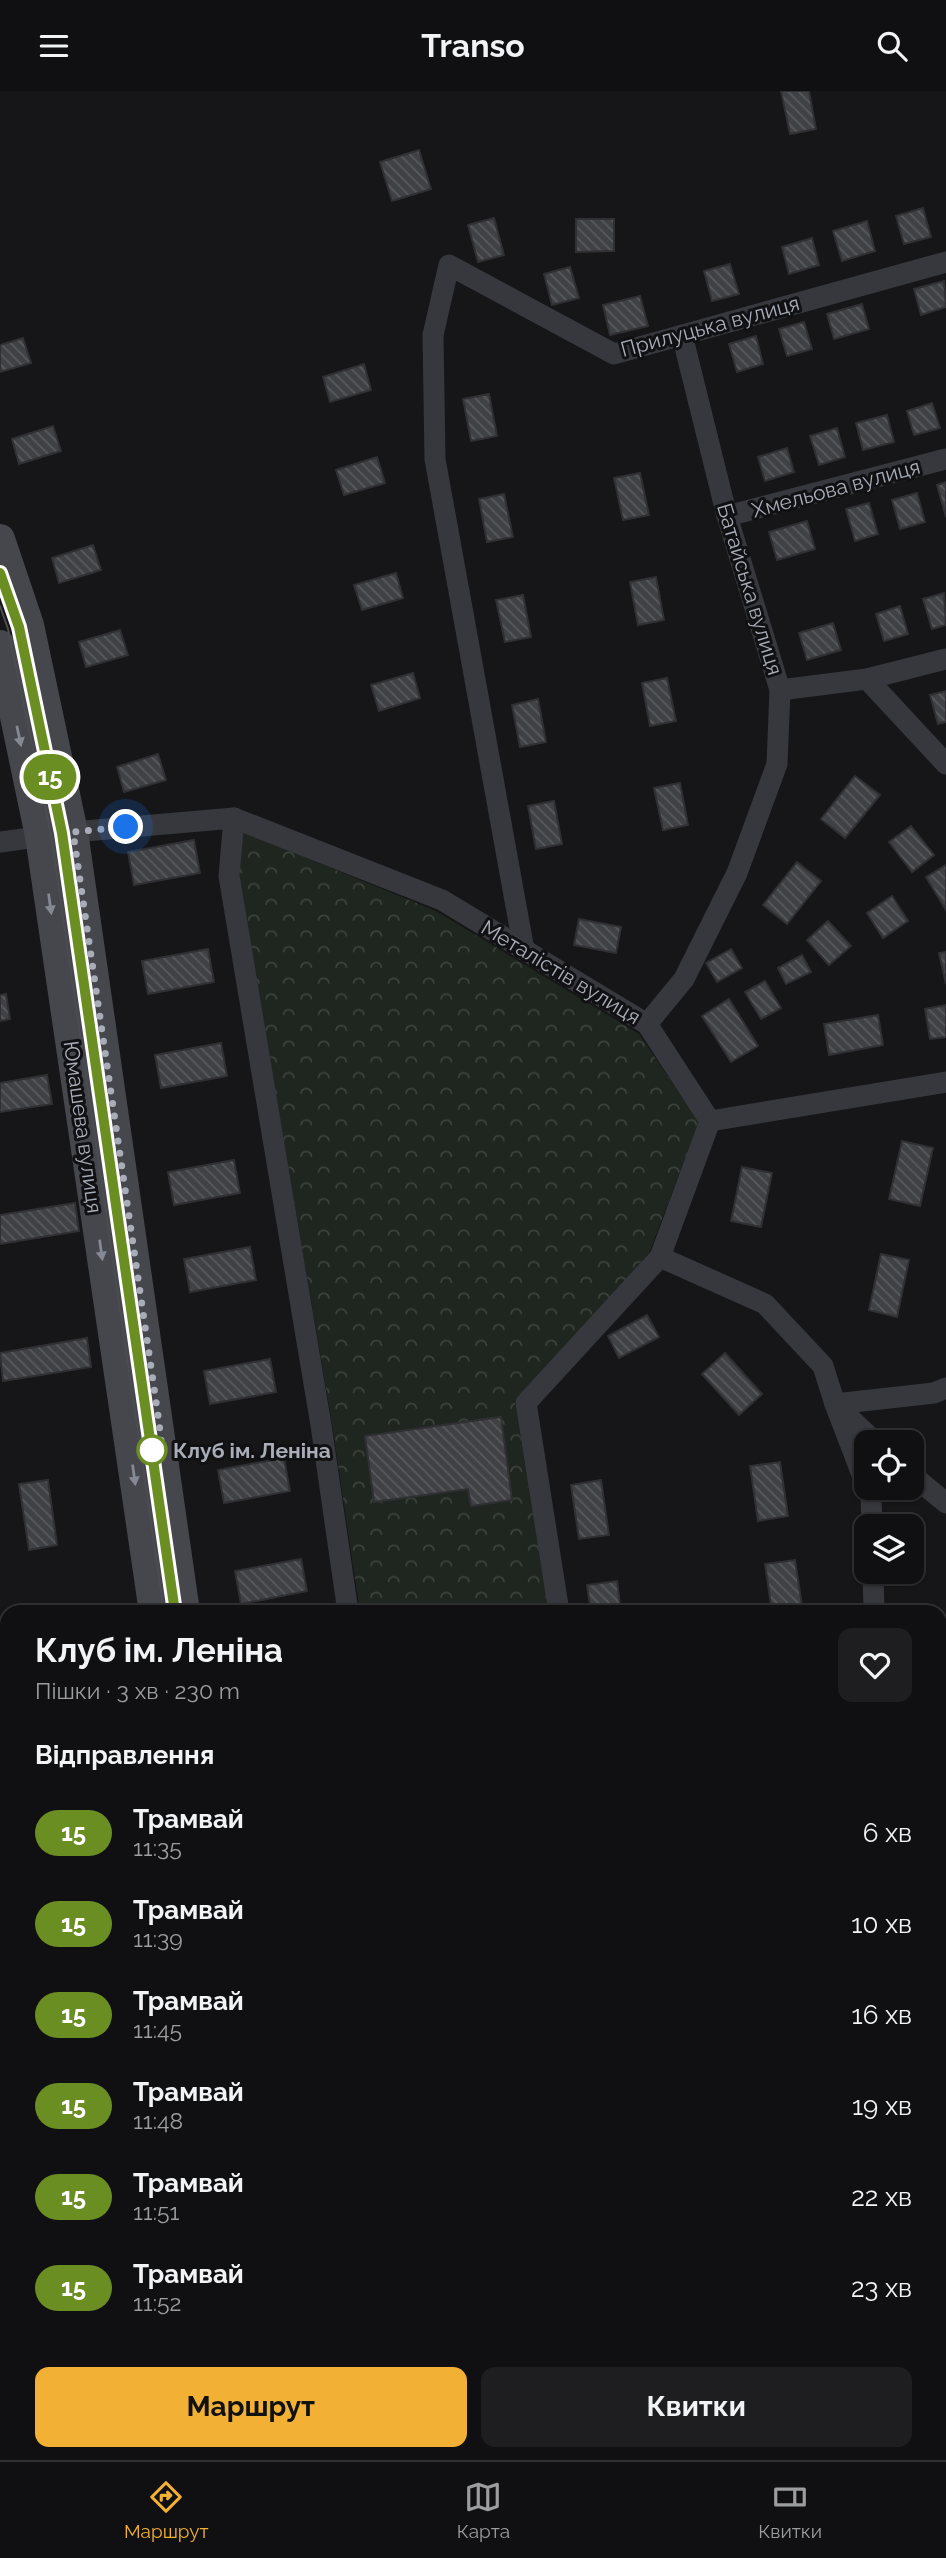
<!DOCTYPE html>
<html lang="uk">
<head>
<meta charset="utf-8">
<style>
  body { margin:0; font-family:Raleway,sans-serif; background:#1e1e20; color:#f1f3f6; height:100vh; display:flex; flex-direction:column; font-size:26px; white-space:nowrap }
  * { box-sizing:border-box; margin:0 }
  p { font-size:23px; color:#9c9d9f }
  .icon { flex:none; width:38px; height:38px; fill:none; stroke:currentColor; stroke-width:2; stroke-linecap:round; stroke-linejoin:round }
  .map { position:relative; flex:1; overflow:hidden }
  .side { position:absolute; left:0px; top:1514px; width:947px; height:856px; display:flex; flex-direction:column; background:#101012; border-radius:21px 21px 0 0; box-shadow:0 2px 5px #0004,0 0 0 2px #303032 }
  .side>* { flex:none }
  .badge { padding:0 14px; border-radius:23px; font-size:24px; line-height:46px }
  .buttons { position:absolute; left:854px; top:1339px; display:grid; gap:14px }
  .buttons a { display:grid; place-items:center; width:70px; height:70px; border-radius:14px; background:#101012; box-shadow:0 2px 5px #0004,0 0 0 2px #303032; font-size:35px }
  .you { position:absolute; width:35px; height:35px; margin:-18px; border:5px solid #fff; border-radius:50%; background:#1a73e8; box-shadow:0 0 0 10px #1a73e833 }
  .map>.badge { position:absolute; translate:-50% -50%; box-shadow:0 0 0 4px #fff }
  h2 { padding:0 35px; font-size:26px; line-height:63px }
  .round { display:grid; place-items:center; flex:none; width:74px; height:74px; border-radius:14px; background:#1e1e20 }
  .head { display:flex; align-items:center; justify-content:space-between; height:119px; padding:0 35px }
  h1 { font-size:33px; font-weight:700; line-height:52px }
  .cta { display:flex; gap:14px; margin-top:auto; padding:14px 35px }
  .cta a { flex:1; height:80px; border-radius:14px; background:#f2b134; color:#111; font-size:28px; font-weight:700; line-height:80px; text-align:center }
  .cta a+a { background:#1e1e20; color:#f1f3f6 }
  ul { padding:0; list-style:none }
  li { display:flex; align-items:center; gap:21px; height:91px; padding:0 35px }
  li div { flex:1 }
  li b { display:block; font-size:26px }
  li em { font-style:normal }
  li .badge { min-width:77px; font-weight:700; text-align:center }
  header { display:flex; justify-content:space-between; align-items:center; height:91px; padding:0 35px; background:#101012; font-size:32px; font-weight:700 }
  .tab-bar { display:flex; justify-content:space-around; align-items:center; height:98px; border-top:2px solid #303032; background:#101012; font-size:19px; color:#9c9d9f }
  .tab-bar a { display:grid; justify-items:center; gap:4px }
  .tab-bar .current { color:#f2b134 }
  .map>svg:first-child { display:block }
  .park { fill:url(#park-crowns) }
  .building { fill:url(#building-back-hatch); stroke:#303034; stroke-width:2 }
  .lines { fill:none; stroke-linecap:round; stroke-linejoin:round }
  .minor { stroke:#37383d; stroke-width:21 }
  .secondary { stroke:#45474d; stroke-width:30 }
  .tram { stroke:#4a4c52; stroke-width:2 }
  .oneway { fill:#858993 }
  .line-casing { stroke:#fff; stroke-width:16 }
  .line { stroke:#6b8e23; stroke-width:10 }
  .walk { stroke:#a8adb8; stroke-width:7; stroke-dasharray:0 12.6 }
  .stop-dot { fill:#fff; stroke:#6b8e23; stroke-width:3.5 }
  .labels { text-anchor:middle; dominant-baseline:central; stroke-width:6; stroke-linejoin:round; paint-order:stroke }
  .street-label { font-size:21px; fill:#a8adb8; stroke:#111113 }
  .stop-label { font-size:21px; font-weight:bold; fill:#a8adb8; stroke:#111113; text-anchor:start }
</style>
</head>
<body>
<header><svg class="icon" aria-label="menu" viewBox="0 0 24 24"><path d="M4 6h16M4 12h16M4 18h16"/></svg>Transo<svg class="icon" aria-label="search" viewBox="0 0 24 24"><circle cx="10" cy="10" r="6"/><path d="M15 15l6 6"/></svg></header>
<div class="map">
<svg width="946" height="2369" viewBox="0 0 946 2369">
  <defs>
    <pattern id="park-crowns" width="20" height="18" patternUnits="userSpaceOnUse" patternTransform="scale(1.75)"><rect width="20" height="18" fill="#1e261f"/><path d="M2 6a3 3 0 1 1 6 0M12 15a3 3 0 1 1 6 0" fill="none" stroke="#3c433d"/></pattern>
    <pattern id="building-back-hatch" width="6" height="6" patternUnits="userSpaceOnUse" patternTransform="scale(1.75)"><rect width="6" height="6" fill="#404145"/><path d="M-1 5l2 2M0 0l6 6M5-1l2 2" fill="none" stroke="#595a5e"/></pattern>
  </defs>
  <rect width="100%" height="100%" fill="#161618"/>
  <g class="park">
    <path d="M243,741l193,79 203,123 60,88 -50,131 -134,150 34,209h-189l-28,-188 -93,-546z"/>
    <path d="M686,2362l1,7h-202l-1,-6z"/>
  </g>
  <g class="building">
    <path d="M781,0h28l7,38 -26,5z"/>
    <path d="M419,59l12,39 -39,12 -12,-39z"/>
    <path d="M923,117l8,29 -27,7 -8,-28z"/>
    <path d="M494,127l10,37 -26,7 -10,-37z"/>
    <path d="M576,128h38v32l-38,1z"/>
    <path d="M867,130l8,30 -33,10 -9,-30z"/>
    <path d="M812,147l7,27 -30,9 -7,-27z"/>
    <path d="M730,173l9,30 -27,7 -8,-30z"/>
    <path d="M570,176l9,31 -27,7 -8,-31z"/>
    <path d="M944,190l2,26 -25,8 -7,-26z"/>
    <path d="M640,205l8,30 -38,9 -7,-30z"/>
    <path d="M862,213l7,25 -35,10 -7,-25z"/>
    <path d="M804,231l8,27 -25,7 -8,-27z"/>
    <path d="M756,245l7,28 -26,8 -8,-28z"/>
    <path d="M23,247l8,25 -31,9v-27z"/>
    <path d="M364,273l7,26 -41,12 -7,-25z"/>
    <path d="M489,303l8,42 -26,5 -8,-42z"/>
    <path d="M932,312l8,25 -26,7 -7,-24z"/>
    <path d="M887,324l7,27 -31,8 -7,-27z"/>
    <path d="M53,335l8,25 -42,13 -7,-25z"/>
    <path d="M837,337l8,29 -26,8 -9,-29z"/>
    <path d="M787,357l7,24 -29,9 -7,-24z"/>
    <path d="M377,366l8,26 -41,12 -8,-25z"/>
    <path d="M640,382l9,42 -26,5 -9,-42z"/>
    <path d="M946,391v35l-9,-32z"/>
    <path d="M917,402l8,29 -25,7 -8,-29z"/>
    <path d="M504,403l9,43 -26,5 -8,-43z"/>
    <path d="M869,412l9,31 -23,7 -9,-32z"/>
    <path d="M807,430l8,28 -38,11 -8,-28z"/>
    <path d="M93,454l8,25 -42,13 -7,-25z"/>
    <path d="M396,482l7,25 -41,12 -8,-25z"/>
    <path d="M656,486l8,43 -26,5 -8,-43z"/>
    <path d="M944,502l2,32 -14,4 -9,-30z"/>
    <path d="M523,504l8,42 -26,5 -9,-42z"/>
    <path d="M900,515l8,28 -24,7 -8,-27z"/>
    <path d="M833,532l8,27 -34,10 -8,-27z"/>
    <path d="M120,539l8,25 -42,12 -7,-25z"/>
    <path d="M413,582l7,25 -41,13 -8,-26z"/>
    <path d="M667,587l9,43 -26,5 -8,-43z"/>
    <path d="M946,600v31l-8,2 -8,-29z"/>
    <path d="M538,608l8,43 -26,5 -8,-42z"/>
    <path d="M158,663l8,26 -42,12 -7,-25z"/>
    <path d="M855,685l25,19 -35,43 -24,-19z"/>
    <path d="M680,692l8,42 -25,5 -9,-42z"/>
    <path d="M554,710l8,43 -26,5 -8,-43z"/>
    <path d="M911,735l23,29 -22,17 -23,-30z"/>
    <path d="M194,749l6,33 -66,12 -6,-33z"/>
    <path d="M797,771l24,19 -34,43 -24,-19z"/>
    <path d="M946,774v45l-20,-33z"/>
    <path d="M892,805l16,25 -25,17 -16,-25z"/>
    <path d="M579,828l42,8 -5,26 -42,-8z"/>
    <path d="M828,830l23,25 -22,19 -22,-25z"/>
    <path d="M208,858l6,33 -66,12 -6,-33z"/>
    <path d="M731,858l11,19 -25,14 -11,-19z"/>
    <path d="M946,861v32l-7,-31z"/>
    <path d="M802,864l9,17 -25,12 -8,-16z"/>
    <path d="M765,890l16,27 -20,11 -16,-27z"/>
    <path d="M6,903l4,25 -10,2v-26z"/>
    <path d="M729,908l29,47 -27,16 -29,-46z"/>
    <path d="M946,914v32l-16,2 -5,-30z"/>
    <path d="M878,924l5,30 -54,10 -5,-31z"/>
    <path d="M221,952l6,33 -66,12 -6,-33z"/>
    <path d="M47,984l5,29 -52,8v-29z"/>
    <path d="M902,1050l31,7 -13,58 -31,-7z"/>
    <path d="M234,1069l6,33 -66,12 -6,-33z"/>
    <path d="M742,1076l30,6 -11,54 -30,-6z"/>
    <path d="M75,1112l4,28 -79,13v-29z"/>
    <path d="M250,1156l6,33 -66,12 -6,-33z"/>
    <path d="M881,1163l28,6 -12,57 -28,-7z"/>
    <path d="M647,1224l12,22 -40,21 -11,-22z"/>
    <path d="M87,1247l4,29 -88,14 -3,-28z"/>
    <path d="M725,1262l37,41 -23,21 -37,-41z"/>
    <path d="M270,1268l6,33 -66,12 -6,-33z"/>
    <path d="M501,1326l11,83 -41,6 -3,-17 -94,13 -9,-66z"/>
    <path d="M284,1367l6,33 -66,12 -6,-33z"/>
    <path d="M780,1371l8,54 -30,5 -8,-55z"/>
    <path d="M48,1389l9,65 -28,5 -10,-66z"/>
    <path d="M601,1389l8,55 -30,4 -8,-54z"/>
    <path d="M301,1468l6,32 -66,13 -6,-33z"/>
    <path d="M795,1469l8,52h-31l-7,-48z"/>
    <path d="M617,1490l4,31h-30l-4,-27z"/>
    <path d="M946,1871v56l-6,1v-56z"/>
    <path d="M946,1971v56h-1l-5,-33v-22z"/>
    <path d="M157,2362h29l1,7h-29z"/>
  </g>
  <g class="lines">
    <g class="minor">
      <path d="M727,425l219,-57"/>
      <path d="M867,588l79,85"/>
      <path d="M780,599l87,-11 79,-20"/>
      <path d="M234,727l-5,58 92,549 27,187"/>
      <path d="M0,751l73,-10 161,-14 208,82 205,124 63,97 -50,136 -134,146 33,209"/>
      <path d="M524,859l-89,-491 -2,-124 16,-70 165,89 332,-92"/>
      <path d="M647,933l37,-45 53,-106 40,-109 3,-74 -53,-174 -45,-181"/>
      <path d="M710,1030l236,-39"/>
      <path d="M660,1166l105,47 58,62 12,38 31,81"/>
      <path d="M835,1313l99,-11 12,-5"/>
      <path d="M839,1317l36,34"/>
      <path d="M912,1384l34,28"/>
      <path d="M867,1396l4,10 1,29"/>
      <path d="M873,1480l1,41"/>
      <path d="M0,1786l7,54"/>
      <path d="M940,1840l6,-1"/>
      <path d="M0,1997l7,-1"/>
      <path d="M940,2153l6,33"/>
      <path d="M86,2362l1,7"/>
      <path d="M475,2362l1,7"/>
      <path d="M697,2362l1,7"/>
    </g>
    <g class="secondary">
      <path d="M0,448l29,86 44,207 112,780"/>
      <path d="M0,554l40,191 114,776"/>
      <path d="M279,2362l1,7"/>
      <path d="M311,2362l1,7"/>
    </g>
    <g class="tram">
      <path d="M0,482l19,54 43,206 113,779"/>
      <path d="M0,515l8,23 43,206 113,777"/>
      <path d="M289,2362l1,7"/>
      <path d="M300,2362l1,7"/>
    </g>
  </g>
  <defs><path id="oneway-solid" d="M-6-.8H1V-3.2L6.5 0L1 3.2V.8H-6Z" transform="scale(1.75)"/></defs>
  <g class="oneway">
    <use href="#oneway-solid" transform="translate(19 645) rotate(78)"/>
    <use href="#oneway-solid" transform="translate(50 813) rotate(82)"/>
    <use href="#oneway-solid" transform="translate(101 1159) rotate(82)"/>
    <use href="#oneway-solid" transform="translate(134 1384) rotate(82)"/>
  </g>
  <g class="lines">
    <defs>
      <path id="line" d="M0,482l19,54 43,206 113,779"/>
    </defs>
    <use href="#line" class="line-casing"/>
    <use href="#line" class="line"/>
    <path class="walk" d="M126,736l-53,5 86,590 3,27 -10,1"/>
  </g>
  <circle class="stop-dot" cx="152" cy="1359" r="14"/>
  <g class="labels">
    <g class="street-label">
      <text transform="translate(710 235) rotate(-15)">Прилуцька вулиця</text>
      <text transform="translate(836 397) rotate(-15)">Хмельова вулиця</text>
      <text transform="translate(750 498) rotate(73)">Батайська вулиця</text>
      <text transform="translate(561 881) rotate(31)">Металістів вулиця</text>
      <text transform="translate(83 1036) rotate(82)">Юмашева вулиця</text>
    </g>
    <g class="stop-label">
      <text x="173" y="1359">Клуб ім. Леніна</text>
    </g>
  </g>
</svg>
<div class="buttons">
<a><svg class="icon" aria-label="locate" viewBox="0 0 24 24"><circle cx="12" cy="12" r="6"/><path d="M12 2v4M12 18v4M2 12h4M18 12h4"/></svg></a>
<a><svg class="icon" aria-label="layers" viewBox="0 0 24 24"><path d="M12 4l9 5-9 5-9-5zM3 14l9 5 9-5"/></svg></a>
</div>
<div class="you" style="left:126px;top:736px"></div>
<b class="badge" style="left:50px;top:686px;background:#6b8e23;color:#fff">15</b>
<section class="side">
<div class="head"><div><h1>Клуб ім. Леніна</h1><p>Пішки · 3 хв · 230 m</p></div><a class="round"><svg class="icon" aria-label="heart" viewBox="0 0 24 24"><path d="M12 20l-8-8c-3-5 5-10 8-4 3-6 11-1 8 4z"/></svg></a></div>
<h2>Відправлення</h2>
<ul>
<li><span class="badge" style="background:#6b8e23;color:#fff">15</span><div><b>Трамвай</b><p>11:35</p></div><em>6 хв</em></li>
<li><span class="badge" style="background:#6b8e23;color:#fff">15</span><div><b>Трамвай</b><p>11:39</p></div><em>10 хв</em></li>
<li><span class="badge" style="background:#6b8e23;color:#fff">15</span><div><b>Трамвай</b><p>11:45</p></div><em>16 хв</em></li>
<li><span class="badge" style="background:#6b8e23;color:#fff">15</span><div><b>Трамвай</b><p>11:48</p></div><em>19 хв</em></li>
<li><span class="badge" style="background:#6b8e23;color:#fff">15</span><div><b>Трамвай</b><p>11:51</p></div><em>22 хв</em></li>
<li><span class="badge" style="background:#6b8e23;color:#fff">15</span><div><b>Трамвай</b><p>11:52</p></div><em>23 хв</em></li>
</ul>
<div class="cta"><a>Маршрут</a><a>Квитки</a></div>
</section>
</div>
<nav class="tab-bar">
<a class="current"><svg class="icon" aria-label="directions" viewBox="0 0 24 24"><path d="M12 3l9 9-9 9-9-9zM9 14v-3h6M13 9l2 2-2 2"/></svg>Маршрут</a>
<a><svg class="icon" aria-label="map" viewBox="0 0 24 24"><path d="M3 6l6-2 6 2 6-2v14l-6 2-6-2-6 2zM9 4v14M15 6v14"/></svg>Карта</a>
<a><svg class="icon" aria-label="tickets" viewBox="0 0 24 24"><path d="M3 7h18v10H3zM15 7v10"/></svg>Квитки</a>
</nav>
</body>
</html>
